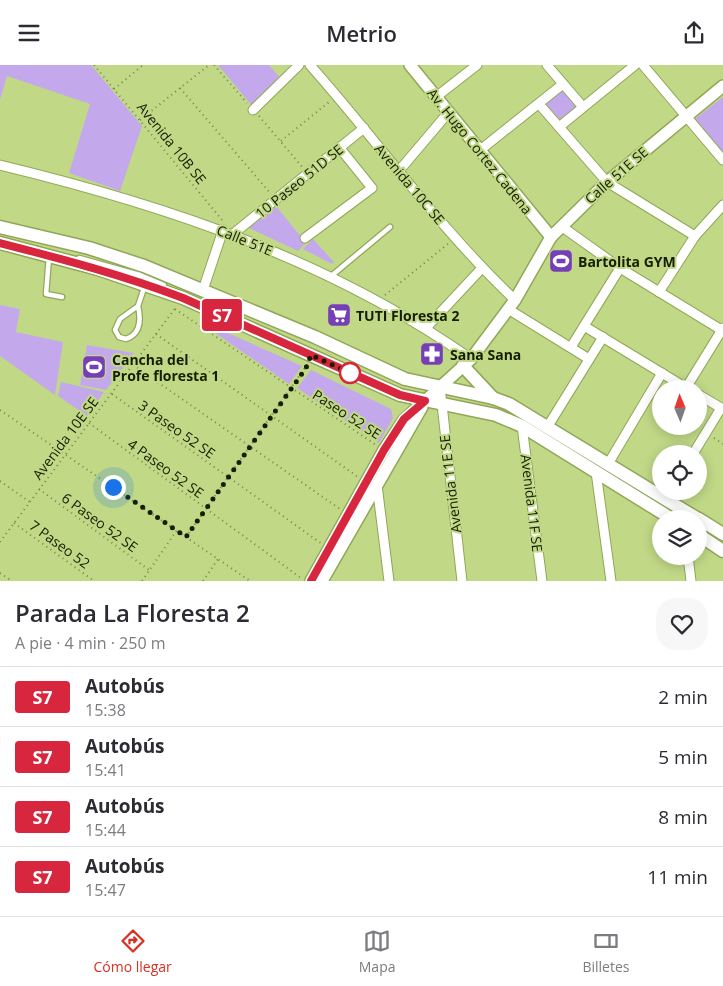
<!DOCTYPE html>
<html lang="es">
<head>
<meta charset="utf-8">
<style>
  body { margin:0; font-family:"Open Sans",sans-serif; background:#f7f7f7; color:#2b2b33; height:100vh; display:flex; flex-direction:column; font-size:19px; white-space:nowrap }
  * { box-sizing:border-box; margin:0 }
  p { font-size:16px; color:#7c7c81 }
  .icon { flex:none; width:28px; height:28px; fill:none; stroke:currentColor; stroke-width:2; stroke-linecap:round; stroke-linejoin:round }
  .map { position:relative; height:516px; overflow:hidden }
  .details { display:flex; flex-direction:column; background:#fff; flex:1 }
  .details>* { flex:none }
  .badge { padding:0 10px; border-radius:4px; font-size:18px; line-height:32px }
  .needle { width:32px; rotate:358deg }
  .tools { position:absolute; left:652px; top:315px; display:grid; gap:10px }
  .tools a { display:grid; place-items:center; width:55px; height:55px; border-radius:50%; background:#fff; box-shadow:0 2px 12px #0003; font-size:25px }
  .you { position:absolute; width:25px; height:25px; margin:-12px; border:4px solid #fff; border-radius:50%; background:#1a73e8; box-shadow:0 0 0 8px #1a73e833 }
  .map>.badge { position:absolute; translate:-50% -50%; box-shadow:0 0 0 2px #fff }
  .round { display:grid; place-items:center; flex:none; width:52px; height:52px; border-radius:20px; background:#f7f7f7 }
  .overview { display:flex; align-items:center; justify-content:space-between; height:85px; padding:0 15px }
  h1 { font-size:24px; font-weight:600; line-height:38px }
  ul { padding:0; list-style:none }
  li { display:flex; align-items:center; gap:15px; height:60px; padding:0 15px; border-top:1px solid #e1e1e2 }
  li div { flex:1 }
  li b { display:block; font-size:19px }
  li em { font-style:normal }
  li .badge { min-width:55px; font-weight:700; text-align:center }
  header { display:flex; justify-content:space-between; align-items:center; height:65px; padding:0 15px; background:#fff; font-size:22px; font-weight:600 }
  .tabs { display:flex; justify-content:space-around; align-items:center; height:70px; border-top:1px solid #e1e1e2; background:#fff; font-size:14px; color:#7c7c81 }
  .tabs a { display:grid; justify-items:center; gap:2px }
  .tabs .selected { color:#d93025 }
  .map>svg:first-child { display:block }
  .green { fill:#c3a9ec }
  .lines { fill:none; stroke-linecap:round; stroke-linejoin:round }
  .service-casing { stroke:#91a758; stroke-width:7 }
  .minor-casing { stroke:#91a758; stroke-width:11 }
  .tertiary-casing { stroke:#91a758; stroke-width:14 }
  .secondary-casing { stroke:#91a758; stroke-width:15 }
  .path { stroke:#75864b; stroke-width:2; stroke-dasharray:1 4; stroke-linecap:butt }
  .service { stroke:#fff; stroke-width:4.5 }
  .minor { stroke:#fff; stroke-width:9 }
  .tertiary { stroke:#fff; stroke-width:11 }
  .secondary { stroke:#fff; stroke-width:12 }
  .line-casing { stroke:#fff; stroke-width:11 }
  .line { stroke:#d7263d; stroke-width:8 }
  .walk { stroke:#161e00; stroke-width:5; stroke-dasharray:0 9 }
  .stop-dot { fill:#fff; stroke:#d7263d; stroke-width:2.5 }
  .labels { text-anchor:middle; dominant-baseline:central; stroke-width:4; stroke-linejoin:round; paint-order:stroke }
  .street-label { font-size:14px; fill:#161e00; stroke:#c1d987 }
  .poi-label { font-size:14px; font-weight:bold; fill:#161e00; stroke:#c1d987; text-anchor:start }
</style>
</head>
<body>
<header><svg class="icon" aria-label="menu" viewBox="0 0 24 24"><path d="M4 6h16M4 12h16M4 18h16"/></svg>Metrio<svg class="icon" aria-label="share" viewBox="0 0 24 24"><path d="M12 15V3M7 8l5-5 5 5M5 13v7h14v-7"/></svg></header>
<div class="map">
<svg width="723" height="516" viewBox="0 0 723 516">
  <rect width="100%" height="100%" fill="#c1d987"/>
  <g class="green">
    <path d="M0,0h91l51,61 -22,65 -51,-18 21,-69 -83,-28 -7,24z"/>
    <path d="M218,0h51l12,14 -28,28z"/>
    <path d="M563,19l20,23 -24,20 -20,-23z"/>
    <path d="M723,32v57l-28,-35z"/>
    <path d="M276,141l30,37 -8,8 -49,-23z"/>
    <path d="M313,174l21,23 -2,2 -29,-15z"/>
    <path d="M0,240l20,4 -4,23 47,10 -8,53 -55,-39z"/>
    <path d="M203,257l99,44 -13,18 -84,-58z"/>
    <path d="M87,280l47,8 -28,37 -26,-5z"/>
    <path d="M311,305l80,39 2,9 -14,25 -82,-55z"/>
    <path d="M61,317l43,10 -17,24 -29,-20z"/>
  </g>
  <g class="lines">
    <defs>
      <g id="service">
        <path d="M49,192l-3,37 16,3"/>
        <path d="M79,193l61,17 24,10"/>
        <path d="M330,212l60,-50"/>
        <path d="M138,241c3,13 3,28 -12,33l-7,-2 -4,-7 5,-11 18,-13 7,-21"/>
      </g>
      <g id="minor">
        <path d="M310,0c69,78 129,163 205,235"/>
        <path d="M547,0l36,42"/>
        <path d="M643,0l80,95"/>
        <path d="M436,32l41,-32"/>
        <path d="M539,39l68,78 88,54"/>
        <path d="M253,45l46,-45"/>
        <path d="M559,62l76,-62"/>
        <path d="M479,86l84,-67"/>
        <path d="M0,100c166,40 330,95 471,194"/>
        <path d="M398,107l50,-59"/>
        <path d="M561,161l59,42 103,63"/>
        <path d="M233,169l131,-106"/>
        <path d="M305,173l67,-50 -33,-41"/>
        <path d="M203,225l20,-60"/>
        <path d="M659,227l36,-56 28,-31"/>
        <path d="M508,244l81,50"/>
        <path d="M584,261l104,63"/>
        <path d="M426,263l56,-60"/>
        <path d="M571,282l49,-79"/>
        <path d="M440,322l22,194"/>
        <path d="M686,323l37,-60"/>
        <path d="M699,330l24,14"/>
        <path d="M522,361l20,155"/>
        <path d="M548,361l55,-89"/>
        <path d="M693,389l28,-46"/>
        <path d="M608,399l54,-91"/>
        <path d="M596,407l15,109"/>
        <path d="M377,420l12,96"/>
        <path d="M688,491l3,25"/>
      </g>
      <g id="tertiary">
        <path d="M410,0l141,172"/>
        <path d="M311,516l73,-131 20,-30 67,-61 44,-59 36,-63 56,-55 116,-96"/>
        <path d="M322,516l100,-174"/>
      </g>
      <g id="secondary">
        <path d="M0,162l89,21 55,18 171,71 90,42 88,19 16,6 189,115"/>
        <path d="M0,178l98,26 85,29 217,97 96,20 26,11 150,93"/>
        <path d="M463,301l30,32"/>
        <path d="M699,454l24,15"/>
        <path d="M699,470l24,16"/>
      </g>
    </defs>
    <use href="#service" class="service-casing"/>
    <use href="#minor" class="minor-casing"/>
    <use href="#tertiary" class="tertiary-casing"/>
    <use href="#secondary" class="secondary-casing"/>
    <g class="path">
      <path d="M94,0l128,155"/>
      <path d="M214,0l33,38"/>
      <path d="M180,23l91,106"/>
      <path d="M114,24l29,-24"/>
      <path d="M259,51l44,52"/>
      <path d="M140,55l69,-55"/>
      <path d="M281,76l48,-39"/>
      <path d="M385,230l64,-52"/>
      <path d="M175,244l201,136"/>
      <path d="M156,269l202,143"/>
      <path d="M133,300l207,144"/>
      <path d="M112,329l210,150"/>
      <path d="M0,345l250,171"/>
      <path d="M89,358l212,155"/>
      <path d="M714,373l9,6"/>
      <path d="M0,416l30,21"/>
      <path d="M39,424l110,81"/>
      <path d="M14,458l80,58"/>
      <path d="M186,472l121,-172"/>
      <path d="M0,477l177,-236"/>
      <path d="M0,508l12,8"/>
      <path d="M142,516l35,-51"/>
      <path d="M203,516l15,-22"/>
    </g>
    <use href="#service" class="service"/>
    <use href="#minor" class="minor"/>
    <use href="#tertiary" class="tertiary"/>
    <use href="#secondary" class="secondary"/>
  </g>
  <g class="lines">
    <defs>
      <path id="line" d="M0,178c62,16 123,32 183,55l217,97 25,6 -21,18 -20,31 -73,131"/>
    </defs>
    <use href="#line" class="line-casing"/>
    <use href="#line" class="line"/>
    <path class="walk" d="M113,422l73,50 120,-169 5,-13 39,18"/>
  </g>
  <defs>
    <symbol id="stadium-square" viewBox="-11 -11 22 22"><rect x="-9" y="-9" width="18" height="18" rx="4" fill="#773fb6" stroke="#c1d987"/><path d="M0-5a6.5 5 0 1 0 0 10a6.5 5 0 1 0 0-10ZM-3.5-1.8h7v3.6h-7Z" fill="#fff"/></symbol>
    <symbol id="supermarket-square" viewBox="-11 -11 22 22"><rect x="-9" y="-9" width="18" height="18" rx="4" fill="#773fb6" stroke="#c1d987"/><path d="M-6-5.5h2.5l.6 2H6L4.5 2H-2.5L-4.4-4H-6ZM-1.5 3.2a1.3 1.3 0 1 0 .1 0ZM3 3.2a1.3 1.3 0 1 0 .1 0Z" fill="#fff"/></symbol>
    <symbol id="pharmacy-square" viewBox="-11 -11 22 22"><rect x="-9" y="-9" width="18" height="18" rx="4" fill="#773fb6" stroke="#c1d987"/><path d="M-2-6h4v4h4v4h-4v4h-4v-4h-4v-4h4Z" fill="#fff"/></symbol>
  </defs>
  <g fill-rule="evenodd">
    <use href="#stadium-square" x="547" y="182" width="28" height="28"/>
    <use href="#supermarket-square" x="325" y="236" width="28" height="28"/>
    <use href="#pharmacy-square" x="418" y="275" width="28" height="28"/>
    <use href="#stadium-square" x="80" y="288" width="28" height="28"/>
  </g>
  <circle class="stop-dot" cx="350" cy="308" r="10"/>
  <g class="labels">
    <g class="street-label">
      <text transform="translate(172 78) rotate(51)">Avenida 10B SE</text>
      <text transform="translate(480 86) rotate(51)">Av. Hugo Cortez Cadena</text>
      <text transform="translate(616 110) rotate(-41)">Calle 51E SE</text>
      <text transform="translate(299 116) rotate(-39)">10 Paseo 51D SE</text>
      <text transform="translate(410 119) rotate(50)">Avenida 10C SE</text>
      <text transform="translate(245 175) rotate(22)">Calle 51E</text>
      <text transform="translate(347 349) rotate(33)">Paseo 52 SE</text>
      <text transform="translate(177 364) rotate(35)">3 Paseo 52 SE</text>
      <text transform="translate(65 373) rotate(-53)">Avenida 10E SE</text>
      <text transform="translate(166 403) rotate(36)">4 Paseo 52 SE</text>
      <text transform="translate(450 419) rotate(-97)">Avenida 11E SE</text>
      <text transform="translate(532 438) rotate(83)">Avenida 11F SE</text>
      <text transform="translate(100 457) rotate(36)">6 Paseo 52 SE</text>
      <text transform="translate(60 479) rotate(36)">7 Paseo 52</text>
    </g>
    <g class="poi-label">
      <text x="578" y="196">Bartolita GYM</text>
      <text x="356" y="250">TUTI Floresta 2</text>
      <text x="450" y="289">Sana Sana</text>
      <text x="112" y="294">Cancha del<tspan x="112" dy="16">Profe floresta 1</tspan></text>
    </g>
  </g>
</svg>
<div class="tools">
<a><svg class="needle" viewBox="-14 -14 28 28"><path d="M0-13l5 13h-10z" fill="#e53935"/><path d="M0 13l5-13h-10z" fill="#7c7c81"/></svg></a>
<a><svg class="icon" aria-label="locate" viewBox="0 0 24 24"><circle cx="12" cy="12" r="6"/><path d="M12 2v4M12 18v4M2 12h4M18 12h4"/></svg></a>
<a><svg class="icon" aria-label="layers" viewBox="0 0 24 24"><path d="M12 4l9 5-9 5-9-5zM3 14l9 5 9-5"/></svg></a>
</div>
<div class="you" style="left:113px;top:422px"></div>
<b class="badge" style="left:222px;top:250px;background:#d7263d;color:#fff">S7</b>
</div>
<section class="details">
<div class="overview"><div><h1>Parada La Floresta 2</h1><p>A pie · 4 min · 250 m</p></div><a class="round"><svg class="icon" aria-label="heart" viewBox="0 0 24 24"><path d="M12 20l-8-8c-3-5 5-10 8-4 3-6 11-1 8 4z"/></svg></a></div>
<ul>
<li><span class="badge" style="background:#d7263d;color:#fff">S7</span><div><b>Autobús</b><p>15:38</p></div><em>2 min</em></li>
<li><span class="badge" style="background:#d7263d;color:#fff">S7</span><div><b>Autobús</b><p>15:41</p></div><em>5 min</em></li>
<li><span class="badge" style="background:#d7263d;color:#fff">S7</span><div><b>Autobús</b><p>15:44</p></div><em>8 min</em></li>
<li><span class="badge" style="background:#d7263d;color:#fff">S7</span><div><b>Autobús</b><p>15:47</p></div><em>11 min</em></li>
</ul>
</section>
<nav class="tabs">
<a class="selected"><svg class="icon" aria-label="directions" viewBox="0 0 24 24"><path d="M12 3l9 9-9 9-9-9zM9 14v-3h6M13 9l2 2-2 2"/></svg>Cómo llegar</a>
<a><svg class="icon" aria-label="map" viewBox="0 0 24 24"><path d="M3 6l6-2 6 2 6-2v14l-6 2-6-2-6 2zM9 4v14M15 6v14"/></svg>Mapa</a>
<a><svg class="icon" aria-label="tickets" viewBox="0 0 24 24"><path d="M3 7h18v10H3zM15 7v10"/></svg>Billetes</a>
</nav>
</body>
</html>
